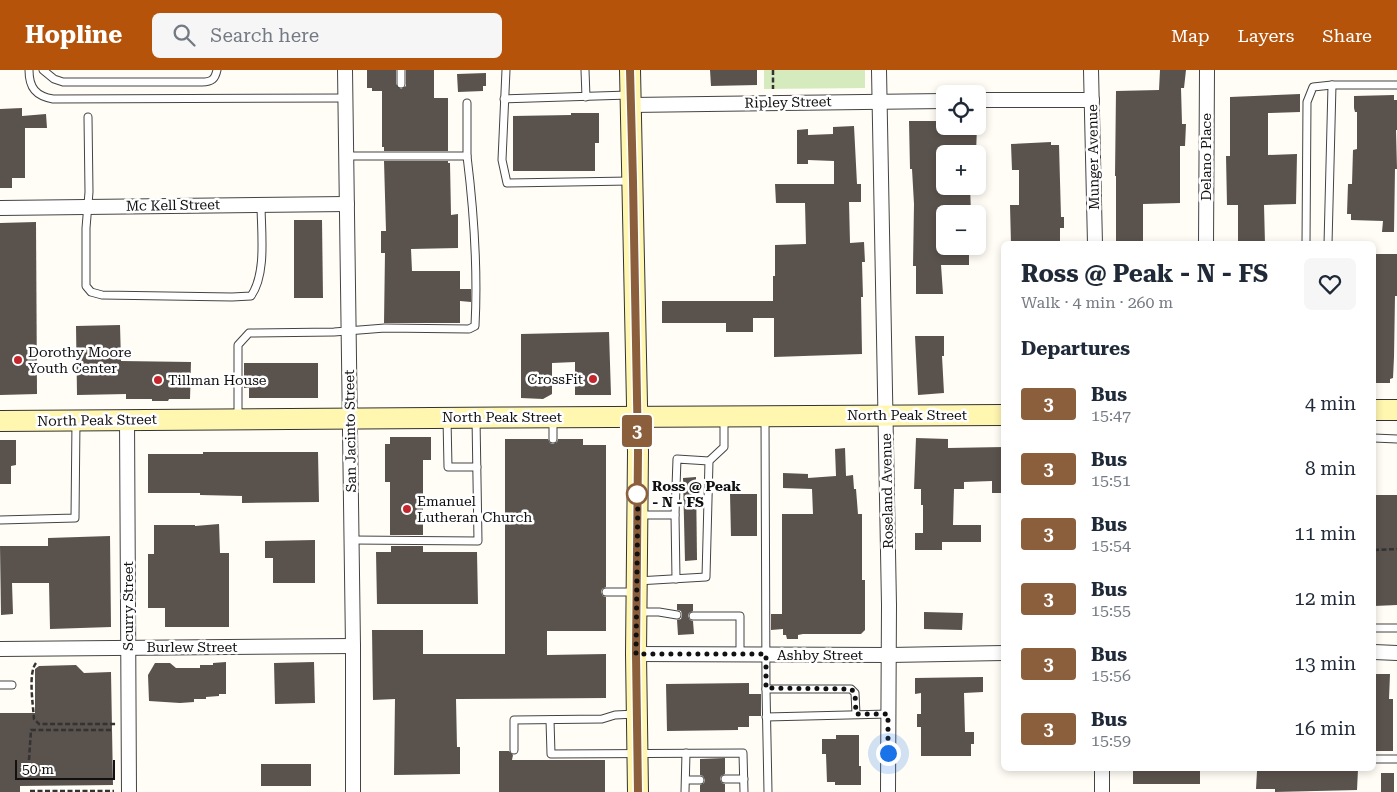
<!DOCTYPE html>
<html lang="en">
<head>
<meta charset="utf-8">
<style>
  body { margin:0; font-family:"Roboto Serif",serif; background:#f6f6f7; color:#1f2937; height:100vh; display:flex; flex-direction:column; font-size:19px; white-space:nowrap }
  * { box-sizing:border-box; margin:0 }
  p { font-size:16px; color:#747a83 }
  .icon { flex:none; width:28px; height:28px; fill:none; stroke:currentColor; stroke-width:2; stroke-linecap:round; stroke-linejoin:round }
  .map { position:relative; flex:1; overflow:hidden }
  .sheet { position:absolute; left:1001px; top:171px; width:375px; height:530px; display:flex; flex-direction:column; background:#fff; border-radius:8px; box-shadow:0 2px 8px #0003 }
  .sheet>* { flex:none }
  .badge { padding:0 10px; border-radius:4px; font-size:18px; line-height:32px }
  .buttons { position:absolute; left:936px; top:15px; display:grid; gap:10px }
  .buttons a { display:grid; place-items:center; width:50px; height:50px; border-radius:8px; background:#fff; box-shadow:0 2px 8px #0003; font-size:25px }
  .scale { position:absolute; left:15px; bottom:12px; width:100px; box-sizing:border-box; padding-left:5px; border:2px solid #111; border-top:0; font-size:14px; line-height:18px; white-space:nowrap; color:#111; -webkit-text-stroke:4px #fff; paint-order:stroke }
  .you { position:absolute; width:25px; height:25px; margin:-12px; border:4px solid #fff; border-radius:50%; background:#1a73e8; box-shadow:0 0 0 8px #1a73e833 }
  .map>.badge { position:absolute; translate:-50% -50%; box-shadow:0 0 0 2px #fff }
  h2 { padding:0 20px; font-size:19px; line-height:45px }
  .round { display:grid; place-items:center; flex:none; width:52px; height:52px; border-radius:8px; background:#f6f6f7 }
  .overview { display:flex; align-items:center; justify-content:space-between; height:85px; padding:0 20px }
  h1 { font-size:24px; font-weight:700; line-height:38px }
  ul { padding:0; list-style:none }
  li { display:flex; align-items:center; gap:15px; height:65px; padding:0 20px }
  li div { flex:1 }
  li b { display:block; font-size:19px }
  li em { font-style:normal }
  li .badge { min-width:55px; font-weight:700; text-align:center }
  header { display:flex; align-items:center; gap:30px; box-sizing:border-box; height:70px; padding:0 25px; background:#b45309; color:#fff }
  header strong { font-size:24px }
  nav { display:flex; gap:28px; margin-inline-start:auto; font-size:18px }
  .search { width:350px; height:45px; background:#f6f6f7; display:flex; align-items:center; gap:12px; box-sizing:border-box; padding:0 18px; border-radius:8px; color:#747a83; font-size:19px }
  .map>svg:first-child { display:block }
  .green { fill:#d5ebbd }
  .building { fill:#5a524d }
  .lines { fill:none; stroke-linecap:round; stroke-linejoin:round }
  .lane-casing { stroke:#444; stroke-width:9 }
  .street-casing { stroke:#444; stroke-width:16 }
  .secondary-casing { stroke:#333; stroke-width:22 }
  .path { stroke:#333; stroke-width:2.5; stroke-dasharray:5 2.5; stroke-linecap:butt }
  .lane { stroke:#fff; stroke-width:7 }
  .street { stroke:#fff; stroke-width:14 }
  .secondary { stroke:#fff6b0; stroke-width:20 }
  .line-casing { stroke:#fff; stroke-width:11 }
  .line { stroke:#8b5e3c; stroke-width:8 }
  .walk { stroke:#111; stroke-width:5; stroke-dasharray:0 9 }
  .poi-dot { fill:#c4262e; stroke:#fff; stroke-width:2 }
  .stop-dot { fill:#fff; stroke:#8b5e3c; stroke-width:2.5 }
  .labels { text-anchor:middle; dominant-baseline:central; stroke-width:5; stroke-linejoin:round; paint-order:stroke }
  .street-label { font-size:14px; fill:#111; stroke:#fff }
  .poi-label { font-size:14px; fill:#111; stroke:#fff; text-anchor:start }
  .stop-label { font-size:14px; font-weight:bold; fill:#111; stroke:#fff; text-anchor:start }
</style>
</head>
<body>
<header>
<strong>Hopline</strong>
<div class="search"><svg class="icon" aria-label="search" viewBox="0 0 24 24"><circle cx="10" cy="10" r="6"/><path d="M15 15l6 6"/></svg>Search here</div>
<nav><a>Map</a><a>Layers</a><a>Share</a></nav>
</header>
<div class="map">
<svg width="1397" height="722" viewBox="0 0 1397 722">
  <rect width="100%" height="100%" fill="#fffdf5"/>
  <path class="green" d="M764,0h101v18l-101,1z"/>
  <g class="building">
    <path d="M367,0h29v14l5,5 5,-3v-16h28v28h14v53h-64v-4h-2v-56h-10v-3h-5z"/>
    <path d="M710,0h47v15l-46,1z"/>
    <path d="M1160,0h26l-2,18h-3l1,36h4l-1,22h-5v57l-37,1v40h-27v-68h-1l1,-85 43,-1z"/>
    <path d="M486,3v13h-3v5l-25,1 -1,-18z"/>
    <path d="M1300,24v18l-32,1v42l29,-1 -1,50 -32,1 1,39h-27v-39h-11l-1,-49h4v-59z"/>
    <path d="M1394,25v5h3v30h-1l1,39h-2l-1,63h-12l1,-11 -32,-1v-6h-4l1,-30h4l1,-34 4,-1v-37h-2l-1,-4v-12z"/>
    <path d="M22,38v8l24,-2 1,14h-22v50h-13v10h-12v-79z"/>
    <path d="M571,43h28v30h-4v28h-82v-55l58,-1z"/>
    <path d="M909,51h36v5h32l-1,28h-31v32h25l1,28h-26v32h24v19h-28l2,29h-27v-28h-3l1,-62 -2,-35h-2z"/>
    <path d="M854,56l3,58h4v18h-12l1,41 14,-1 1,20h-3l1,35h-2l1,57 -88,3v-39h-21v14h-27v-9h-64v-22h111v-25h2v-31l31,-1 -1,-41h-29l-1,-19h59v-23l-26,-1v4h-11v-34l11,-1v6l25,-1v-7z"/>
    <path d="M1051,72v3h8l2,72h3v11h-4v16h-49l-1,-39h9v-35h-7l-1,-26z"/>
    <path d="M384,91h64v2h2l1,52 7,-1v34l-47,1 1,22h48v18h11v13l-11,-1v22h-76l1,-70h-4v-22h5z"/>
    <path d="M294,150h28l1,78h-29z"/>
    <path d="M36,152l1,172 -37,1v-172z"/>
    <path d="M1374,184h23v42h-2l-1,61 -1,21 -3,1v4h-16z"/>
    <path d="M120,255l1,36 70,1 -1,37h-21l-1,2h-16v-2h-26v-5l-49,1 -1,-69z"/>
    <path d="M609,262l2,63h-36v-33l-23,1v31l-9,5 -22,-1v-64z"/>
    <path d="M915,266h29v20h-2l2,37 -26,2z"/>
    <path d="M244,293h74v35h-69v-10h-5z"/>
    <path d="M390,367h41v23h-8v75h-33v-53h-5v-38h5z"/>
    <path d="M916,368l32,1v9l56,-1v46h-12v-12l-28,1v7h-10l-1,36h28v17h-39v8h-27v-17h8v-28h-2v-16h-7z"/>
    <path d="M505,369h43l2,4 3,1 4,-2 1,-3h25v6h23v142l-4,2 -1,3 2,4 3,1v34h-59v24l59,-1v44l-150,1 1,48h3v27l-66,1 1,-76 -22,1 -1,-70h51v24h82z"/>
    <path d="M0,370h16v25l-5,1v18h-11z"/>
    <path d="M845,378l1,28 7,-1 1,14h2l2,25h4v66h3v50l-4,4h-58l-5,1v4h-11l-1,-4h-3v-6l-12,1v-16h11v-100h31l-1,-25 -29,-1v-15l25,1v4l28,-2 -1,-27z"/>
    <path d="M203,382h115l1,50 -77,1v-7l-42,-1v-2h-52v-39h55z"/>
    <path d="M696,407l1,83 -12,1 -2,-83z"/>
    <path d="M730,424h27v42h-26z"/>
    <path d="M1374,425h23v110l-23,1z"/>
    <path d="M219,454l1,29h9v74h-64v-19h-17v-54h6v-29h41v1z"/>
    <path d="M110,466l1,91 -61,2 -1,-46h-37l1,31 -12,1 -1,-69h48v-8z"/>
    <path d="M315,470v43h-42v-25h-8v-17z"/>
    <path d="M391,476h32v6h54l1,52h-101l-1,-52h15z"/>
    <path d="M677,534h16v7l-4,2 -1,3 2,4 3,1 1,13 -16,1 -1,-15 4,-1 1,-4 -1,-4 -4,-1z"/>
    <path d="M924,542l39,1 -1,17 -38,-1z"/>
    <path d="M226,592v32h-7v2l-13,1v2h-12v3l-14,1 -31,-2 -1,-26 7,-12h15l6,5h24v-3h13v-2z"/>
    <path d="M314,592l1,41 -40,1 -1,-41z"/>
    <path d="M76,595l8,8 27,-1 2,113 -93,1v6h-20v-79h35v-44l4,-3z"/>
    <path d="M1374,604h16l-1,25h4v52h-19z"/>
    <path d="M983,607v15l-19,1 1,39h9v12h-3v12h-50v-29h-4v-13h4v-21l-6,1v-16z"/>
    <path d="M749,613v11h12v22h-12v11h-11v3l-71,1 -1,-47z"/>
    <path d="M836,665h23v31h2v19h-26v-3h-8l-1,-28h-4v-15h14z"/>
    <path d="M499,681h10l4,4 -1,5h93v32h-106z"/>
    <path d="M725,688v16l-4,2 -1,3 2,4 3,1v8h-25v-7l4,-2 1,-3 -2,-4 -3,-1v-16z"/>
    <rect x="261" y="694" width="50" height="22"/>
    <rect x="1133" y="699" width="67" height="15"/>
    <path d="M1342,699h16l-1,21 -82,2v-3h-19l1,-18h81z"/>
    <rect x="1381" y="703" width="13" height="19"/>
  </g>
  <g class="lines">
    <defs>
      <g id="lane">
        <path d="M29,0c0,18 7,26 24,29l292,-1"/>
        <path d="M43,0l11,9 9,3h139c10,0 13,-3 15,-12"/>
        <path d="M506,0l-4,90 5,23 123,-2"/>
        <path d="M585,0l1,27"/>
        <path d="M401,14v-14"/>
        <path d="M504,29l125,-4"/>
        <path d="M88,47l1,75 -3,36v58l5,6 11,3 130,2 19,-1c16,-23 10,-65 10,-92"/>
        <path d="M346,86h121v-53"/>
        <path d="M1306,174l1,-142 6,-15 19,-2h65"/>
        <path d="M1328,174l4,-159"/>
        <path d="M765,347l1,272 2,103"/>
        <path d="M238,348v-73l11,-12 85,-1 51,-4 84,1 6,-3c3,-57 -1,-113 -8,-170"/>
        <path d="M447,349l1,48h29"/>
        <path d="M553,349v20"/>
        <path d="M1374,368l23,1"/>
        <path d="M638,445h37"/>
        <path d="M0,450l75,-2 1,-97"/>
        <path d="M352,470l126,1 -2,-123"/>
        <path d="M676,509l-1,-64 2,-56 32,2"/>
        <path d="M637,511l69,-4 3,-116 15,-14v-30"/>
        <path d="M606,522h28"/>
        <path d="M638,542h21l18,3"/>
        <path d="M693,546h47v39"/>
        <path d="M1374,558h23"/>
        <path d="M0,615h12"/>
        <path d="M766,619h85l4,4 1,21"/>
        <path d="M766,647l123,-3"/>
        <path d="M550,650l1,34 192,-1 1,39"/>
        <path d="M514,680v-30l88,-1 13,-4 21,-1"/>
        <path d="M1374,689h23"/>
        <path d="M725,709h19"/>
        <path d="M686,710h14"/>
        <path d="M685,722l1,-39"/>
      </g>
      <g id="street">
        <path d="M345,0l8,576v146"/>
        <path d="M879,0l10,535 -1,187"/>
        <path d="M1091,0l4,174"/>
        <path d="M978,30h114"/>
        <path d="M631,35l314,-4"/>
        <path d="M0,138l347,-4"/>
        <path d="M1206,174l1,-174"/>
        <path d="M127,349l2,373"/>
        <path d="M0,579l353,-3"/>
        <path d="M1374,582l23,1"/>
        <path d="M636,584l253,1 115,-2"/>
        <path d="M1102,699v23"/>
      </g>
      <g id="secondary">
        <path d="M630,0l8,382 -2,202 2,138"/>
        <path d="M1374,340h23"/>
        <path d="M0,351c335,-4 669,-3 1004,-6"/>
      </g>
    </defs>
    <use href="#lane" class="lane-casing"/>
    <use href="#street" class="street-casing"/>
    <use href="#secondary" class="secondary-casing"/>
    <g class="path">
      <path d="M773,0v19"/>
      <path d="M1374,480l23,-1"/>
      <path d="M36,593c-8,10 -3,41 -2,56l5,5h77"/>
      <path d="M29,690l2,-30h80"/>
      <path d="M30,721h84"/>
    </g>
    <use href="#lane" class="lane"/>
    <use href="#street" class="street"/>
    <use href="#secondary" class="secondary"/>
  </g>
  <g class="lines">
    <defs>
      <path id="line" d="M630,0l3,111 5,271 -2,202 2,138"/>
    </defs>
    <use href="#line" class="line-casing"/>
    <use href="#line" class="line"/>
    <path class="walk" d="M637,424l1,-6 -2,166h130v34l85,1 4,4 1,21h32v39"/>
  </g>
  <g class="poi-dot">
    <circle cx="18" cy="290" r="5"/>
    <circle cx="593" cy="309" r="5"/>
    <circle cx="158" cy="310" r="5"/>
    <circle cx="407" cy="439" r="5"/>
  </g>
  <circle class="stop-dot" cx="637" cy="424" r="10"/>
  <g class="labels">
    <g class="street-label">
      <text transform="translate(788 32) rotate(-1)">Ripley Street</text>
      <text transform="translate(1093 87) rotate(-91)">Munger Avenue</text>
      <text transform="translate(1206 87) rotate(-90)">Delano Place</text>
      <text transform="translate(173 135) rotate(-1)">Mc Kell Street</text>
      <text x="907" y="345">North Peak Street</text>
      <text x="502" y="347">North Peak Street</text>
      <text transform="translate(97 350) rotate(-1)">North Peak Street</text>
      <text transform="translate(350 361) rotate(-91)">San Jacinto Street</text>
      <text transform="translate(887 421) rotate(-91)">Roseland Avenue</text>
      <text transform="translate(128 536) rotate(-90)">Scurry Street</text>
      <text x="192" y="577">Burlew Street</text>
      <text x="820" y="585">Ashby Street</text>
    </g>
    <g class="poi-label">
      <text x="28" y="282">Dorothy Moore<tspan x="28" dy="16">Youth Center</tspan></text>
      <text x="583" y="309" text-anchor="end">CrossFit</text>
      <text x="168" y="310">Tillman House</text>
      <text x="417" y="431">Emanuel<tspan x="417" dy="16">Lutheran Church</tspan></text>
    </g>
    <g class="stop-label">
      <text x="652" y="416">Ross @ Peak<tspan x="652" dy="16">- N - FS</tspan></text>
    </g>
  </g>
</svg>
<div class="buttons">
<a><svg class="icon" aria-label="locate" viewBox="0 0 24 24"><circle cx="12" cy="12" r="6"/><path d="M12 2v4M12 18v4M2 12h4M18 12h4"/></svg></a>
<a>+</a>
<a>−</a>
</div>
<div class="scale">50 m</div>
<div class="you" style="left:888px;top:683px"></div>
<b class="badge" style="left:637px;top:361px;background:#8b5e3c;color:#fff">3</b>
<section class="sheet">
<div class="overview"><div><h1>Ross @ Peak - N - FS</h1><p>Walk · 4 min · 260 m</p></div><a class="round"><svg class="icon" aria-label="heart" viewBox="0 0 24 24"><path d="M12 20l-8-8c-3-5 5-10 8-4 3-6 11-1 8 4z"/></svg></a></div>
<h2>Departures</h2>
<ul>
<li><span class="badge" style="background:#8b5e3c;color:#fff">3</span><div><b>Bus</b><p>15:47</p></div><em>4 min</em></li>
<li><span class="badge" style="background:#8b5e3c;color:#fff">3</span><div><b>Bus</b><p>15:51</p></div><em>8 min</em></li>
<li><span class="badge" style="background:#8b5e3c;color:#fff">3</span><div><b>Bus</b><p>15:54</p></div><em>11 min</em></li>
<li><span class="badge" style="background:#8b5e3c;color:#fff">3</span><div><b>Bus</b><p>15:55</p></div><em>12 min</em></li>
<li><span class="badge" style="background:#8b5e3c;color:#fff">3</span><div><b>Bus</b><p>15:56</p></div><em>13 min</em></li>
<li><span class="badge" style="background:#8b5e3c;color:#fff">3</span><div><b>Bus</b><p>15:59</p></div><em>16 min</em></li>
</ul>
</section>
</div>
</body>
</html>
